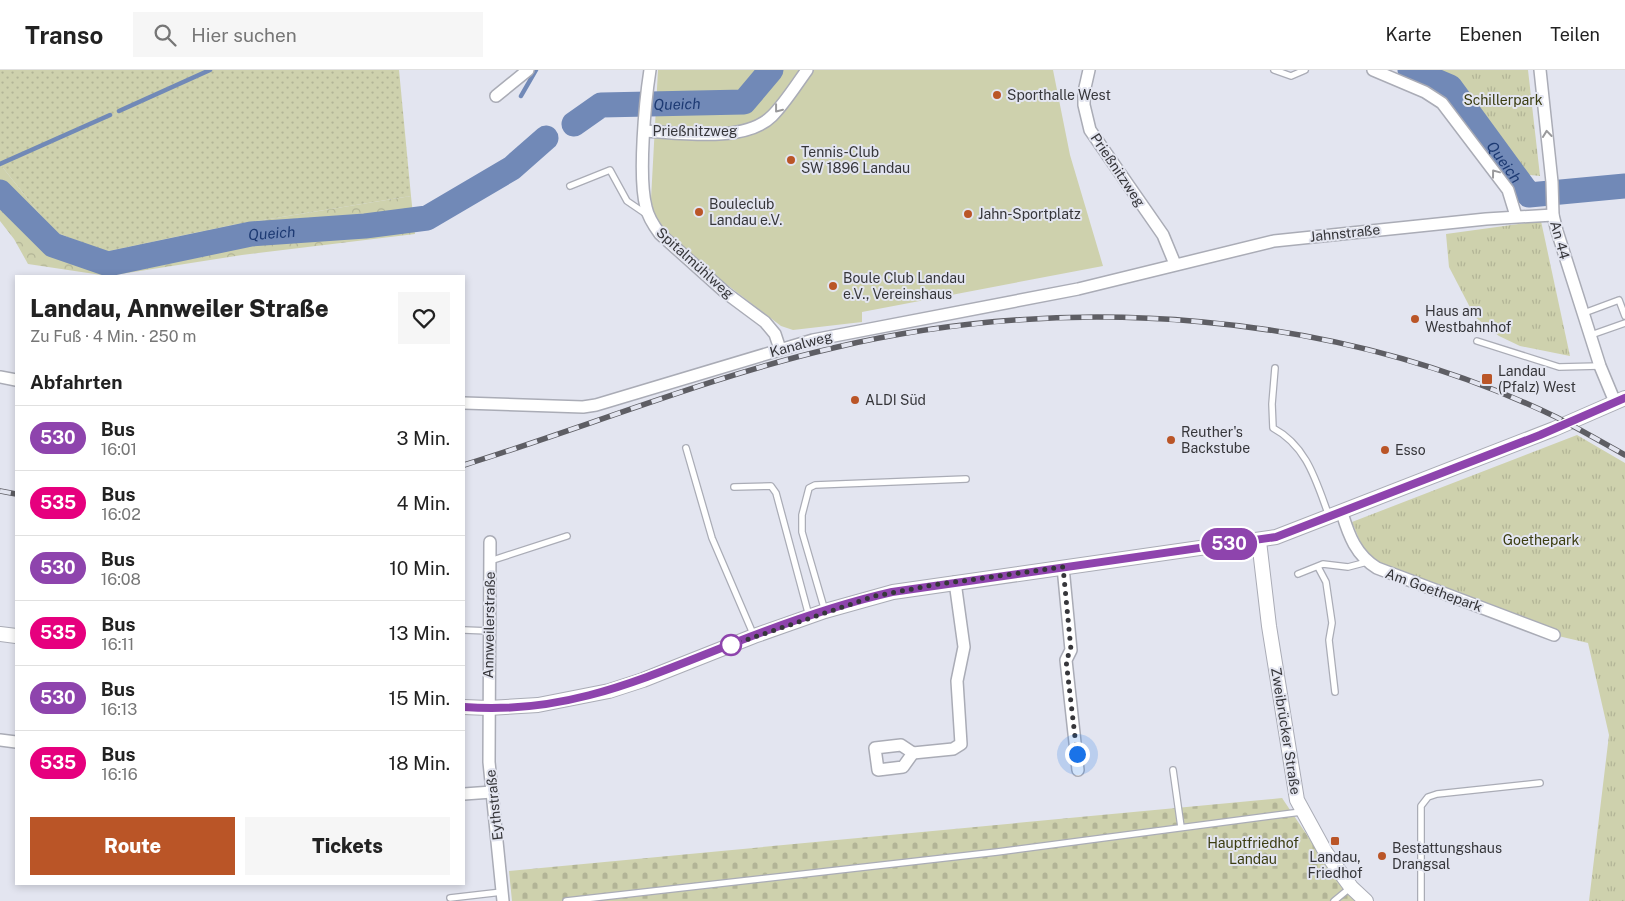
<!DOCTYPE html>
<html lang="de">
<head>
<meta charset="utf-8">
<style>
  body { margin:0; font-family:"Public Sans",sans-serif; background:#f6f6f6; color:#222; height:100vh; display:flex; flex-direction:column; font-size:19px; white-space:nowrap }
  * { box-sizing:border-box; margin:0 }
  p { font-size:16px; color:#767676 }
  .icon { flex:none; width:28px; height:28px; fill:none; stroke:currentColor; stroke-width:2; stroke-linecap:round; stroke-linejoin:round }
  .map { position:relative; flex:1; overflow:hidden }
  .sheet { position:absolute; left:15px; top:205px; width:450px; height:610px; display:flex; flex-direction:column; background:#fff; border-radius:0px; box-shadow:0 2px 8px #0003 }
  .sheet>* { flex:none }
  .badge { padding:0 10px; border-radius:16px; font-size:18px; line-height:32px }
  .you { position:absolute; width:25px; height:25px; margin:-12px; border:4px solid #fff; border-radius:50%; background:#1a73e8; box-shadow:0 0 0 8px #1a73e833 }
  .map>.badge { position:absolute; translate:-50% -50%; box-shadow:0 0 0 2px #fff }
  h2 { padding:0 15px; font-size:19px; line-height:45px }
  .round { display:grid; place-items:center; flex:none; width:52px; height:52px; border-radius:0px; background:#f6f6f6 }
  .headline { display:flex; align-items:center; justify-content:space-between; height:85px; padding:0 15px }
  h1 { font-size:24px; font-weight:800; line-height:38px }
  .cta { display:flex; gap:10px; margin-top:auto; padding:10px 15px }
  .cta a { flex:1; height:58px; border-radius:0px; background:#ba5527; color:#fff; font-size:20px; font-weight:800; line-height:58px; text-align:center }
  .cta a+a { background:#f6f6f6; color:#222 }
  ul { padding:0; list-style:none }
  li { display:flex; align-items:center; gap:15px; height:65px; padding:0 15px; border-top:1px solid #e0e0e0 }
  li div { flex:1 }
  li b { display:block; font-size:19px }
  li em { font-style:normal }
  li .badge { min-width:55px; font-weight:700; text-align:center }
  header { display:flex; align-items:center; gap:30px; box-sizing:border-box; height:70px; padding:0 25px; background:#fff; border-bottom:1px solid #e0e0e0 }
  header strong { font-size:24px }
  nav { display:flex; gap:28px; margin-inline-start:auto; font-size:18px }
  .search { width:350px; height:45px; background:#f6f6f6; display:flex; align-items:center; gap:12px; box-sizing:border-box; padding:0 18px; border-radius:0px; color:#767676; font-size:19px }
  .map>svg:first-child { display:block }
  .grass { fill:url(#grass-dots) }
  .forest { fill:url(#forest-crowns) }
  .cemetery { fill:url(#cemetery-stones) }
  .park { fill:url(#park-tufts) }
  .pitch { fill:#ced1ad }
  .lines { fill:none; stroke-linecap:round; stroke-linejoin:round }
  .stream { stroke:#7189b7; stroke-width:4.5 }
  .river { stroke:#7189b7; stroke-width:25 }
  .service-casing { stroke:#aaacb6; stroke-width:8 }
  .minor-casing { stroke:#aaacb6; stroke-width:14 }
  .tertiary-casing { stroke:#aaacb6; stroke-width:16 }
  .service { stroke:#fff; stroke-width:5.5 }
  .minor { stroke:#fff; stroke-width:11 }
  .tertiary { stroke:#fff; stroke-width:14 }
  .rail-casing { stroke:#5e5e64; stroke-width:5.5 }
  .rail { stroke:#e3e5f0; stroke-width:4; stroke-dasharray:11; stroke-linecap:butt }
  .oneway { stroke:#9a9a9c }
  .line-casing { stroke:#fff; stroke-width:11 }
  .line { stroke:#8e44ad; stroke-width:8 }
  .walk { stroke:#36363a; stroke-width:5; stroke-dasharray:0 9 }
  .poi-dot { fill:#ba5527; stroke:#e3e5f0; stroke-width:2 }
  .stop-dot { fill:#fff; stroke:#8e44ad; stroke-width:2.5 }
  .labels { text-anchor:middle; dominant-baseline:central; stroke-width:4; stroke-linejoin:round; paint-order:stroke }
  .poi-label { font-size:14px; fill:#36363a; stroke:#e3e5f0; text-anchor:start }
  .park-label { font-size:14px; fill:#3b3d11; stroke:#e3e5f0 }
  .street-label { font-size:14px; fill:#36363a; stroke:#e3e5f0 }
  .water-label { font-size:15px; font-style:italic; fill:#1d3a73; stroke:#e3e5f0 }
</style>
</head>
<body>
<header>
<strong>Transo</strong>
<div class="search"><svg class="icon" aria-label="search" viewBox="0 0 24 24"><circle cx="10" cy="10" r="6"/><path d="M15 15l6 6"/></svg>Hier suchen</div>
<nav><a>Karte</a><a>Ebenen</a><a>Teilen</a></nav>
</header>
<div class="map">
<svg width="1625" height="831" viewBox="0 0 1625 831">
  <defs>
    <pattern id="grass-dots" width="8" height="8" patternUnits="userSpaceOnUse" patternTransform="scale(1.25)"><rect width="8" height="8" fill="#ced1ad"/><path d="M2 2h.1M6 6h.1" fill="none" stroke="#b2b496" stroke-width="1.8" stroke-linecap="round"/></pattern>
    <pattern id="forest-crowns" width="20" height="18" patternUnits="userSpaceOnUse" patternTransform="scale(1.25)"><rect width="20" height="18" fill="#ced1ad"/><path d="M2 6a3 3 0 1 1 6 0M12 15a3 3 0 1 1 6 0" fill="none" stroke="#b2b496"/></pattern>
    <pattern id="cemetery-stones" width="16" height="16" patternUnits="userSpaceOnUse" patternTransform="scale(1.25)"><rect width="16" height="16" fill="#ced1ad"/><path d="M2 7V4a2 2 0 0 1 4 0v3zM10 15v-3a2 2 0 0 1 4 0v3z" fill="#b2b496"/></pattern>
    <pattern id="park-tufts" width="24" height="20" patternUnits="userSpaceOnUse" patternTransform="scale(1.25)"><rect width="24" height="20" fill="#ced1ad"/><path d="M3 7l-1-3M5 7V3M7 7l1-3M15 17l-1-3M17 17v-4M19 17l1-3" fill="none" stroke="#b2b496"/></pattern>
  </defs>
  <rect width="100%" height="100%" fill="#e3e5f0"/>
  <path class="grass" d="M0,0h399l12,126 -179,29 -128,27 -51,-21 -53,-67z"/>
  <path class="forest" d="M0,94l53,67 51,21 128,-27 179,-29 4,38 -173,21 -134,21 -80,-12 -14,-25 -14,-18z"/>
  <path class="cemetery" d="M1282,728l58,86 17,17h-845l-3,-30z"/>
  <g class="park">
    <path d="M1430,0h98l12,106 -18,-2 -69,-95z"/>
    <path d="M1541,151l29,135 -50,-10 -21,-10 -24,-19 -26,-50 -3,-33z"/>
    <path d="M1577,365l48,28v438h-36l20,-166 -21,-92 -34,-8 -112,-43 -69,-33 -11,-13 -10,-24z"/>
  </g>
  <path class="pitch" d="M658,0h395l17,85 33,111 -241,46v10l-69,8 -12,-4 -93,-71 -32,-30 -5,-26z"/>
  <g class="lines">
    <g class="stream">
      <path d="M521,26l15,-26"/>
      <path d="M119,41l91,-41"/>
      <path d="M0,94l110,-49"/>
    </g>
    <g class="river">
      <path id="s1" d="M1410,0l40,17 79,108 96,-9"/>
      <path id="s2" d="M574,54l27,-19 143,-3 27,-32"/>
      <path id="s3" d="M0,122l53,53 55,19 143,-30 114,-8 62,-8 85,-50 34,-30"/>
    </g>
    <defs>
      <g id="service">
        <path d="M1274,0l17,6 14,-6"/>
        <path d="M570,116l40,-16 17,31 19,13"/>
        <path d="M1584,243l35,-13 6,16"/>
        <path d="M1591,265l34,-12"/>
        <path d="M1477,271l82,26 41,-1"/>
        <path d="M1275,298l-3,36 1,24c34,18 43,53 56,88"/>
        <path d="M686,378l26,90 42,98"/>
        <path d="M734,417l37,-1 5,7 33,123"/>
        <path d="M490,491l77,-25"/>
        <path d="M1318,497l8,15 6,41 -3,17 6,52"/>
        <path d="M1298,504l25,-10 25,3 19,-5"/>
        <path d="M825,541l-23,-79v-17l7,-27 6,-3 151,-6"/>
        <path d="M464,560l25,1"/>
        <path d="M1173,700l8,57"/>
        <path d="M450,828l52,-6"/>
        <path d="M566,831l431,-49 304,-40"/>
        <path d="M1334,831l17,-14"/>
        <path d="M1421,831v-95l7,-9 9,-3 103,-11"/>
      </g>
      <g id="minor">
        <path d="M650,0c-5,32 -12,107 -4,137 2,10 8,19 14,27l66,59 39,29 10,12 5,15"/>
        <path d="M1089,0l-5,22v13l6,25 73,105 12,29"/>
        <path d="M1373,0l52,22 17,11 66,87 8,26"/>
        <path d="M1540,0l12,112 1,33 4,16 43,135 15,36"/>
        <path d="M496,26l32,-26"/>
        <path d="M645,61c36,2 100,12 127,-15 13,-13 24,-31 35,-46"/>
        <path d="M0,307l16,3"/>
        <path d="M464,333l119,4 13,-2 217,-65 265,-51 196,-48 212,-22 67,-4"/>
        <path d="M1342,443c7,23 14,42 35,55l177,67"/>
        <path d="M490,472l-1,220 14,139"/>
        <path d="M1063,497l8,83 -5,10 12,110"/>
        <path d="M0,670l16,2"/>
        <path d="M901,675l12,8 -10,14 -25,3 -3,-22z"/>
        <path d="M913,683l40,-4 8,-5 -4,-63 7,-34 -9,-65"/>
        <path d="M464,724l28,-2"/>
      </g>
      <g id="tertiary">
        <path d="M1259,471l10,85 28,174 29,53 25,34 15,14"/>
        <path d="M0,564l16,2"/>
        <path d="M464,637l24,1 50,-3 71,-14 34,-11 111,-44 71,-25 68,-19 383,-55 278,-108 71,-31"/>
      </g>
    </defs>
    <use href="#service" class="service-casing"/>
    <use href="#minor" class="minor-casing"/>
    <use href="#tertiary" class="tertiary-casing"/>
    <use href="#service" class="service"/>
    <use href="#minor" class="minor"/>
    <use href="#tertiary" class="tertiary"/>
    <defs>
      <g id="rail">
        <path d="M464,395c123,-38 244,-88 369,-117 237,-56 502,-37 723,69 23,12 46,25 69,38"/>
        <path d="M0,421l16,3"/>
      </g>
    </defs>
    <use href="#rail" class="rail-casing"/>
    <use href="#rail" class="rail"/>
  </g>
  <defs><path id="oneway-chevron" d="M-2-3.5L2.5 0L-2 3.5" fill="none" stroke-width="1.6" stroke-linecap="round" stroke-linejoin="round" transform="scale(1.25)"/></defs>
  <g class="oneway">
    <use href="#oneway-chevron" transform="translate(778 39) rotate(128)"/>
    <use href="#oneway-chevron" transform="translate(1547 64) rotate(-96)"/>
    <use href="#oneway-chevron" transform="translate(1495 103) rotate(-127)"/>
  </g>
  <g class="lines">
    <defs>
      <path id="line" d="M464,637c102,8 178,-28 270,-64 51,-20 105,-39 158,-51l384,-55 264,-102 85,-37"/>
    </defs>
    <use href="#line" class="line-casing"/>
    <use href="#line" class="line"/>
    <path class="walk" d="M731,575l144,-49 58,-11 130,-18 8,83 -5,10 11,94"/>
  </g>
  <g class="poi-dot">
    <circle cx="997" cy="25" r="5"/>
    <circle cx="791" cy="90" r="5"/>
    <circle cx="699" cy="142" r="5"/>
    <circle cx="968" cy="144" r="5"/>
    <circle cx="833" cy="216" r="5"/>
    <circle cx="1415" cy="249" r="5"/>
    <rect x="1481" y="303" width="12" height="12" rx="2.5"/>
    <circle cx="855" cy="330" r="5"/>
    <circle cx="1171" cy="370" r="5"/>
    <circle cx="1385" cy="380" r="5"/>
    <rect x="1330" y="766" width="10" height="10" rx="2.5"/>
    <circle cx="1382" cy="786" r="5"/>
  </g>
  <circle class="stop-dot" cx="731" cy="575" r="10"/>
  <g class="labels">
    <g class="poi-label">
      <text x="1007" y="25">Sporthalle West</text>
      <text x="801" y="82">Tennis-Club<tspan x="801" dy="16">SW 1896 Landau</tspan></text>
      <text x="709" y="134">Bouleclub<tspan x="709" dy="16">Landau e.V.</tspan></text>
      <text x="978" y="144">Jahn-Sportplatz</text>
      <text x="843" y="208">Boule Club Landau<tspan x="843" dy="16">e.V., Vereinshaus</tspan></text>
      <text x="1425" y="241">Haus am<tspan x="1425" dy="16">Westbahnhof</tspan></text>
      <text x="1498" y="301">Landau<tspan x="1498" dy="16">(Pfalz) West</tspan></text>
      <text x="865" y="330">ALDI Süd</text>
      <text x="1181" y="362">Reuther's<tspan x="1181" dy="16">Backstube</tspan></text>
      <text x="1395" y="380">Esso</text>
      <text x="1392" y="778">Bestattungshaus<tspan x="1392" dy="16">Drangsal</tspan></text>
      <text x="1335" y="787" text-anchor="middle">Landau,<tspan x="1335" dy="16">Friedhof</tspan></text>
    </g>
    <g class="park-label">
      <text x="1503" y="30">Schillerpark</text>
      <text x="1541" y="470">Goethepark</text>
      <text x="1253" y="773">Hauptfriedhof<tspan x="1253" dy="16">Landau</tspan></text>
    </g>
    <g class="street-label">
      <text x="695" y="61">Prießnitzweg</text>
      <text transform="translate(1118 100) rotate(56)">Prießnitzweg</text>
      <text transform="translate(1345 163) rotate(-6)">Jahnstraße</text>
      <text transform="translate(1560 170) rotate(75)">An 44</text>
      <text transform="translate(695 193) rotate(42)">Spitalmühlweg</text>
      <text transform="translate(801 274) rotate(-15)">Kanalweg</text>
      <text transform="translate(1434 520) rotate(20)">Am Goethepark</text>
      <text transform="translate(489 555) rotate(-89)">Annweilerstraße</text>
      <text transform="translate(1286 661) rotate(81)">Zweibrücker Straße</text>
      <text transform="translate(494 735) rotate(-96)">Eythstraße</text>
    </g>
    <g class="water-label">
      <text stroke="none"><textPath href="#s2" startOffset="109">Queich</textPath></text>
      <text stroke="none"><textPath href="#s1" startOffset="136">Queich</textPath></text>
      <text stroke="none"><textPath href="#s3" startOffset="300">Queich</textPath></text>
    </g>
  </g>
</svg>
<div class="you" style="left:1077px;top:684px"></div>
<b class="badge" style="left:1229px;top:474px;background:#8e44ad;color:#fff">530</b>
<section class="sheet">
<div class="headline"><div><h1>Landau, Annweiler Straße</h1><p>Zu Fuß · 4 Min. · 250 m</p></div><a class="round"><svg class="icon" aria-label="heart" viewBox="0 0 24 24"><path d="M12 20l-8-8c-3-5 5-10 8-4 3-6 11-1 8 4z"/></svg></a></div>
<h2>Abfahrten</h2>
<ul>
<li><span class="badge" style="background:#8e44ad;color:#fff">530</span><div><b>Bus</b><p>16:01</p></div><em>3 Min.</em></li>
<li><span class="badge" style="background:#e6007e;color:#fff">535</span><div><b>Bus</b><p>16:02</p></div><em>4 Min.</em></li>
<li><span class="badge" style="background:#8e44ad;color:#fff">530</span><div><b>Bus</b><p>16:08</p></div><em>10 Min.</em></li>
<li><span class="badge" style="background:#e6007e;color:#fff">535</span><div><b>Bus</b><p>16:11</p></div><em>13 Min.</em></li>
<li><span class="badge" style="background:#8e44ad;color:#fff">530</span><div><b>Bus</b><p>16:13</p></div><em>15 Min.</em></li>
<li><span class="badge" style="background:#e6007e;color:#fff">535</span><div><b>Bus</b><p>16:16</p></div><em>18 Min.</em></li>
</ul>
<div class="cta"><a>Route</a><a>Tickets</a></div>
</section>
</div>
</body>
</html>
